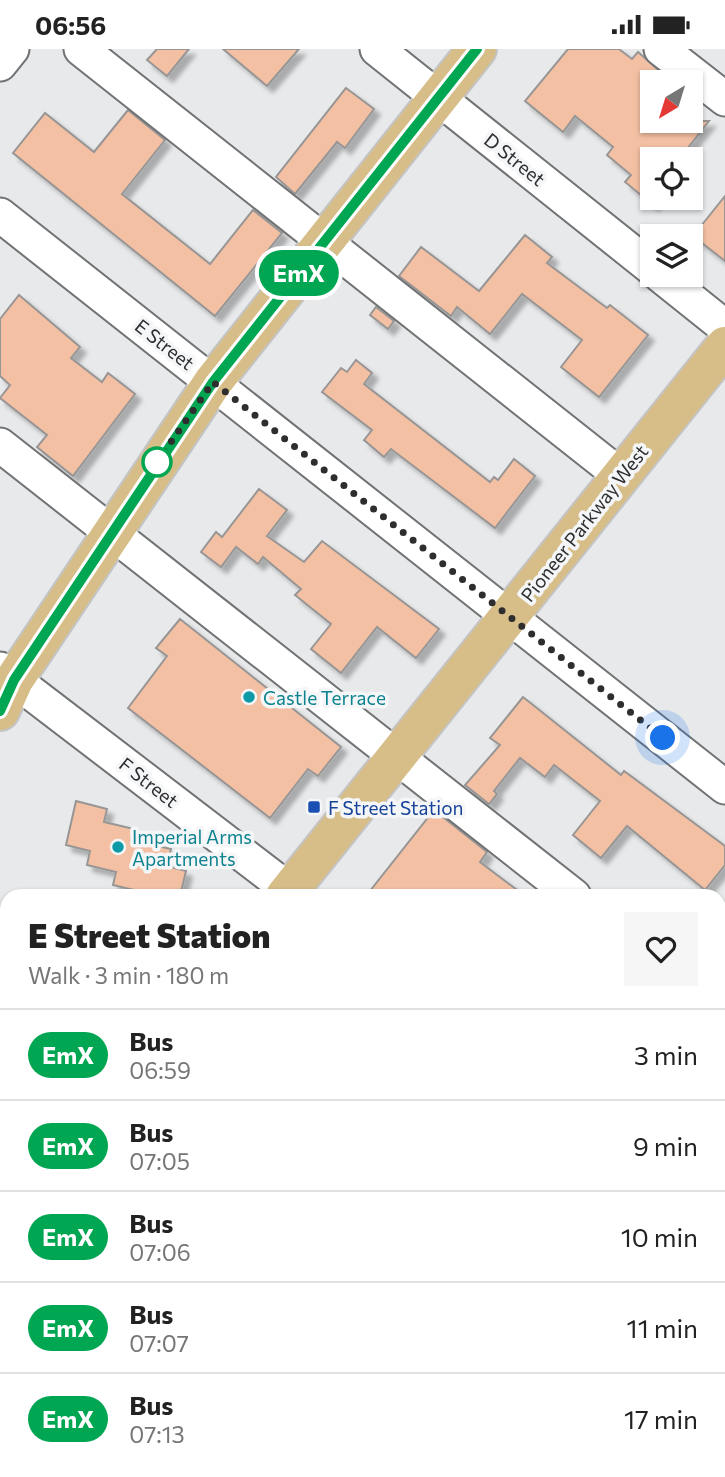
<!DOCTYPE html>
<html lang="en">
<head>
<meta charset="utf-8">
<style>
  body { margin:0; font-family:Commissioner,sans-serif; background:#f6f6f6; color:#222; height:100vh; display:flex; flex-direction:column; font-size:26px; white-space:nowrap }
  * { box-sizing:border-box; margin:0 }
  p { font-size:23px; color:#767676 }
  .icon { flex:none; width:38px; height:38px; fill:none; stroke:currentColor; stroke-width:2; stroke-linecap:round; stroke-linejoin:round }
  .map { position:relative; flex:1; overflow:hidden }
  .sheet { position:absolute; left:0px; top:840px; width:726px; height:588px; display:flex; flex-direction:column; background:#fff; border-radius:21px 21px 0 0; box-shadow:0 2px 5px #0004 }
  .sheet>* { flex:none }
  .badge { padding:0 14px; border-radius:23px; font-size:24px; line-height:46px }
  .needle { width:46px; rotate:218deg }
  .controls { position:absolute; left:640px; top:21px; display:grid; gap:14px }
  .controls a { display:grid; place-items:center; width:63px; height:63px; border-radius:0px; background:#fff; box-shadow:0 2px 5px #0004; font-size:35px }
  .you { position:absolute; width:35px; height:35px; margin:-18px; border:5px solid #fff; border-radius:50%; background:#1a73e8; box-shadow:0 0 0 10px #1a73e833 }
  .map>.badge { position:absolute; translate:-50% -50%; box-shadow:0 0 0 4px #fff }
  .round { display:grid; place-items:center; flex:none; width:74px; height:74px; border-radius:0px; background:#f6f6f6 }
  .headline { display:flex; align-items:center; justify-content:space-between; height:119px; padding:0 28px }
  h1 { font-size:33px; font-weight:800; line-height:52px }
  ul { padding:0; list-style:none }
  li { display:flex; align-items:center; gap:21px; height:91px; padding:0 28px; border-top:2px solid #e0e0e0 }
  li div { flex:1 }
  li b { display:block; font-size:26px }
  li em { font-style:normal }
  li .badge { min-width:77px; font-weight:700; text-align:center }
  .status { display:flex; justify-content:space-between; align-items:center; height:49px; padding:0 35px; background:#fff; direction:ltr }
  .status svg { height:19px; fill:currentColor }
  .map>svg:first-child { display:block }
  .green { fill:#cad888 }
  .building { fill:#f4c0a4; stroke:#989695; stroke-width:2; filter:url(#shadow) }
  .lines { fill:none; stroke-linecap:round; stroke-linejoin:round }
  .minor-casing { stroke:#707273; stroke-width:37 }
  .major-casing { stroke:#c4c4c5; stroke-width:42 }
  .minor { stroke:#fff; stroke-width:33 }
  .major { stroke:#d7be89; stroke-width:38 }
  .line-casing { stroke:#fff; stroke-width:16 }
  .line { stroke:#00a651; stroke-width:10 }
  .walk { stroke:#2e2e2f; stroke-width:7; stroke-dasharray:0 12.6 }
  .stop-dot { fill:#fff; stroke:#00a651; stroke-width:3.5 }
  .culture-dot { fill:#0f9aa8; stroke:#f5f6f8; stroke-width:2.5 }
  .transit-dot { fill:#1a4fb4; stroke:#f5f6f8; stroke-width:2.5 }
  .labels { text-anchor:middle; dominant-baseline:central; stroke-width:7; stroke-linejoin:round; paint-order:stroke }
  .street-label { font-size:19px; fill:#2e2e2f; stroke:#f5f6f8 }
  .culture-label { font-size:19px; fill:#0d838f; stroke:#f5f6f8; text-anchor:start }
  .transit-label { font-size:19px; fill:#164399; stroke:#f5f6f8; text-anchor:start }
</style>
</head>
<body>
<div class="status"><b>06:56</b><svg viewBox="0 0 49 12"><path d="M0 12V9h3v3zM5 12V6h3v6zM10 12V3h3v9zM15 12V0h3v12zM26 1h20v11H26zM47 4h2v5h-2z"/></svg></div>
<div class="map">
<svg width="725" height="1428" viewBox="0 0 725 1428">
  <defs>
    <filter id="shadow"><feDropShadow dx="6" dy="6" stdDeviation="2" flood-color="#0004"/></filter>
  </defs>
  <rect width="100%" height="100%" fill="#e7e9eb"/>
  <path class="green" d="M7,1224v197h392l9,7h-408v-195z"/>
  <g class="building">
    <path d="M157,0h32l-22,27 -20,-16z"/>
    <path d="M223,0h76l-32,37z"/>
    <path d="M568,0h51l13,10 6,-7 34,30h-19v39h56l-30,38h-26v46l-28,-23 6,-7 -24,-20 6,-8 -38,-31 -12,16 -38,-31z"/>
    <path d="M346,39l28,21 -29,39 -8,-6 -42,52 -19,-17z"/>
    <path d="M128,61l37,30 -43,54 88,70 43,-54 29,23 -67,83 -202,-163 32,-40 49,39z"/>
    <path d="M725,147v65l-32,-25z"/>
    <path d="M525,186l27,22 -5,6 60,45 3,-3 38,30 -49,62 -38,-30 21,-27 -60,-46 -32,40 -33,-27 -6,9 -52,-40 22,-29 58,44z"/>
    <path d="M19,246l61,52 -9,11 31,24 6,-9 27,21 -62,82 -36,-29 10,-12 -47,-37 10,-13 -10,-9v-57z"/>
    <path d="M376,258l18,14 -6,8 -18,-14z"/>
    <path d="M356,311l16,13 -8,11 126,98 4,-5 4,3 16,-21 21,17 -40,52 -104,-79 -7,8 -20,-17 8,-10 -50,-38 19,-24 6,4z"/>
    <path d="M259,440l28,21 -20,26 37,26 18,-21 117,88 -23,29 -39,-31 -36,46 -30,-24 20,-25 -36,-29 6,-6 -38,-32 -5,7 -22,-17 -15,20 -20,-15 15,-20 6,5z"/>
    <path d="M180,570l161,128 -23,29 -10,-7 -38,49 -142,-110 39,-52 -11,-8z"/>
    <path d="M523,648l98,78 3,-4 101,75v19l-20,25 -78,-64 -26,32 -28,-23 27,-34 -46,-36 -9,12 -25,-19 -26,33 3,3 -8,10 -24,-19 35,-40 -10,-7z"/>
    <path d="M76,752l31,8 -3,13 30,7 -3,11 40,9 -4,17 19,5 -6,25h-39l1,-4 -29,-7 3,-13 -29,-7 3,-14 -24,-6z"/>
    <path d="M434,761l53,42 -7,10 45,34h-159z"/>
  </g>
  <g class="lines">
    <defs>
      <g id="minor">
        <path d="M81,0l540,427"/>
        <path d="M377,0l276,220"/>
        <path d="M661,0l64,50"/>
        <path d="M0,15l12,-15"/>
        <path d="M0,166l725,572"/>
        <path d="M660,226l65,52"/>
        <path d="M0,396l574,451"/>
        <path d="M0,620l297,227"/>
        <path d="M719,894l6,-7"/>
        <path d="M719,962l6,4"/>
        <path d="M430,1421l6,7"/>
      </g>
      <g id="major">
        <path d="M0,662l14,-31 199,-298 264,-333"/>
        <path d="M285,847l440,-550"/>
        <path d="M0,1205l7,-9"/>
      </g>
    </defs>
    <use href="#minor" class="minor-casing"/>
    <use href="#major" class="major-casing"/>
    <use href="#minor" class="minor"/>
    <use href="#major" class="major"/>
  </g>
  <g class="lines">
    <defs>
      <path id="line" d="M0,662l14,-31 199,-298 264,-333"/>
    </defs>
    <use href="#line" class="line-casing"/>
    <use href="#line" class="line"/>
    <path class="walk" d="M157,413l56,-80 450,356"/>
  </g>
  <circle class="stop-dot" cx="157" cy="413" r="14"/>
  <g class="culture-dot">
    <circle cx="249" cy="648" r="7"/>
    <circle cx="118" cy="798" r="7"/>
  </g>
  <rect class="transit-dot" x="307" y="751" width="14" height="14" rx="3.5"/>
  <g class="labels">
    <g class="street-label">
      <text transform="translate(515 110) rotate(39)">D Street</text>
      <text transform="translate(165 295) rotate(38)">E Street</text>
      <text transform="translate(584 474) rotate(-52)">Pioneer Parkway West</text>
      <text transform="translate(149 733) rotate(38)">F Street</text>
    </g>
    <g class="culture-label">
      <text x="263" y="648">Castle Terrace</text>
      <text x="132" y="787">Imperial Arms<tspan x="132" dy="22">Apartments</tspan></text>
    </g>
    <g class="transit-label">
      <text x="328" y="758">F Street Station</text>
    </g>
  </g>
</svg>
<div class="controls">
<a><svg class="needle" viewBox="-14 -14 28 28"><path d="M0-13l5 13h-10z" fill="#e53935"/><path d="M0 13l5-13h-10z" fill="#767676"/></svg></a>
<a><svg class="icon" aria-label="locate" viewBox="0 0 24 24"><circle cx="12" cy="12" r="6"/><path d="M12 2v4M12 18v4M2 12h4M18 12h4"/></svg></a>
<a><svg class="icon" aria-label="layers" viewBox="0 0 24 24"><path d="M12 4l9 5-9 5-9-5zM3 14l9 5 9-5"/></svg></a>
</div>
<div class="you" style="left:663px;top:689px"></div>
<b class="badge" style="left:299px;top:224px;background:#00a651;color:#fff">EmX</b>
<section class="sheet">
<div class="headline"><div><h1>E Street Station</h1><p>Walk · 3 min · 180 m</p></div><a class="round"><svg class="icon" aria-label="heart" viewBox="0 0 24 24"><path d="M12 20l-8-8c-3-5 5-10 8-4 3-6 11-1 8 4z"/></svg></a></div>
<ul>
<li><span class="badge" style="background:#00a651;color:#fff">EmX</span><div><b>Bus</b><p>06:59</p></div><em>3 min</em></li>
<li><span class="badge" style="background:#00a651;color:#fff">EmX</span><div><b>Bus</b><p>07:05</p></div><em>9 min</em></li>
<li><span class="badge" style="background:#00a651;color:#fff">EmX</span><div><b>Bus</b><p>07:06</p></div><em>10 min</em></li>
<li><span class="badge" style="background:#00a651;color:#fff">EmX</span><div><b>Bus</b><p>07:07</p></div><em>11 min</em></li>
<li><span class="badge" style="background:#00a651;color:#fff">EmX</span><div><b>Bus</b><p>07:13</p></div><em>17 min</em></li>
</ul>
</section>
</div>
</body>
</html>
